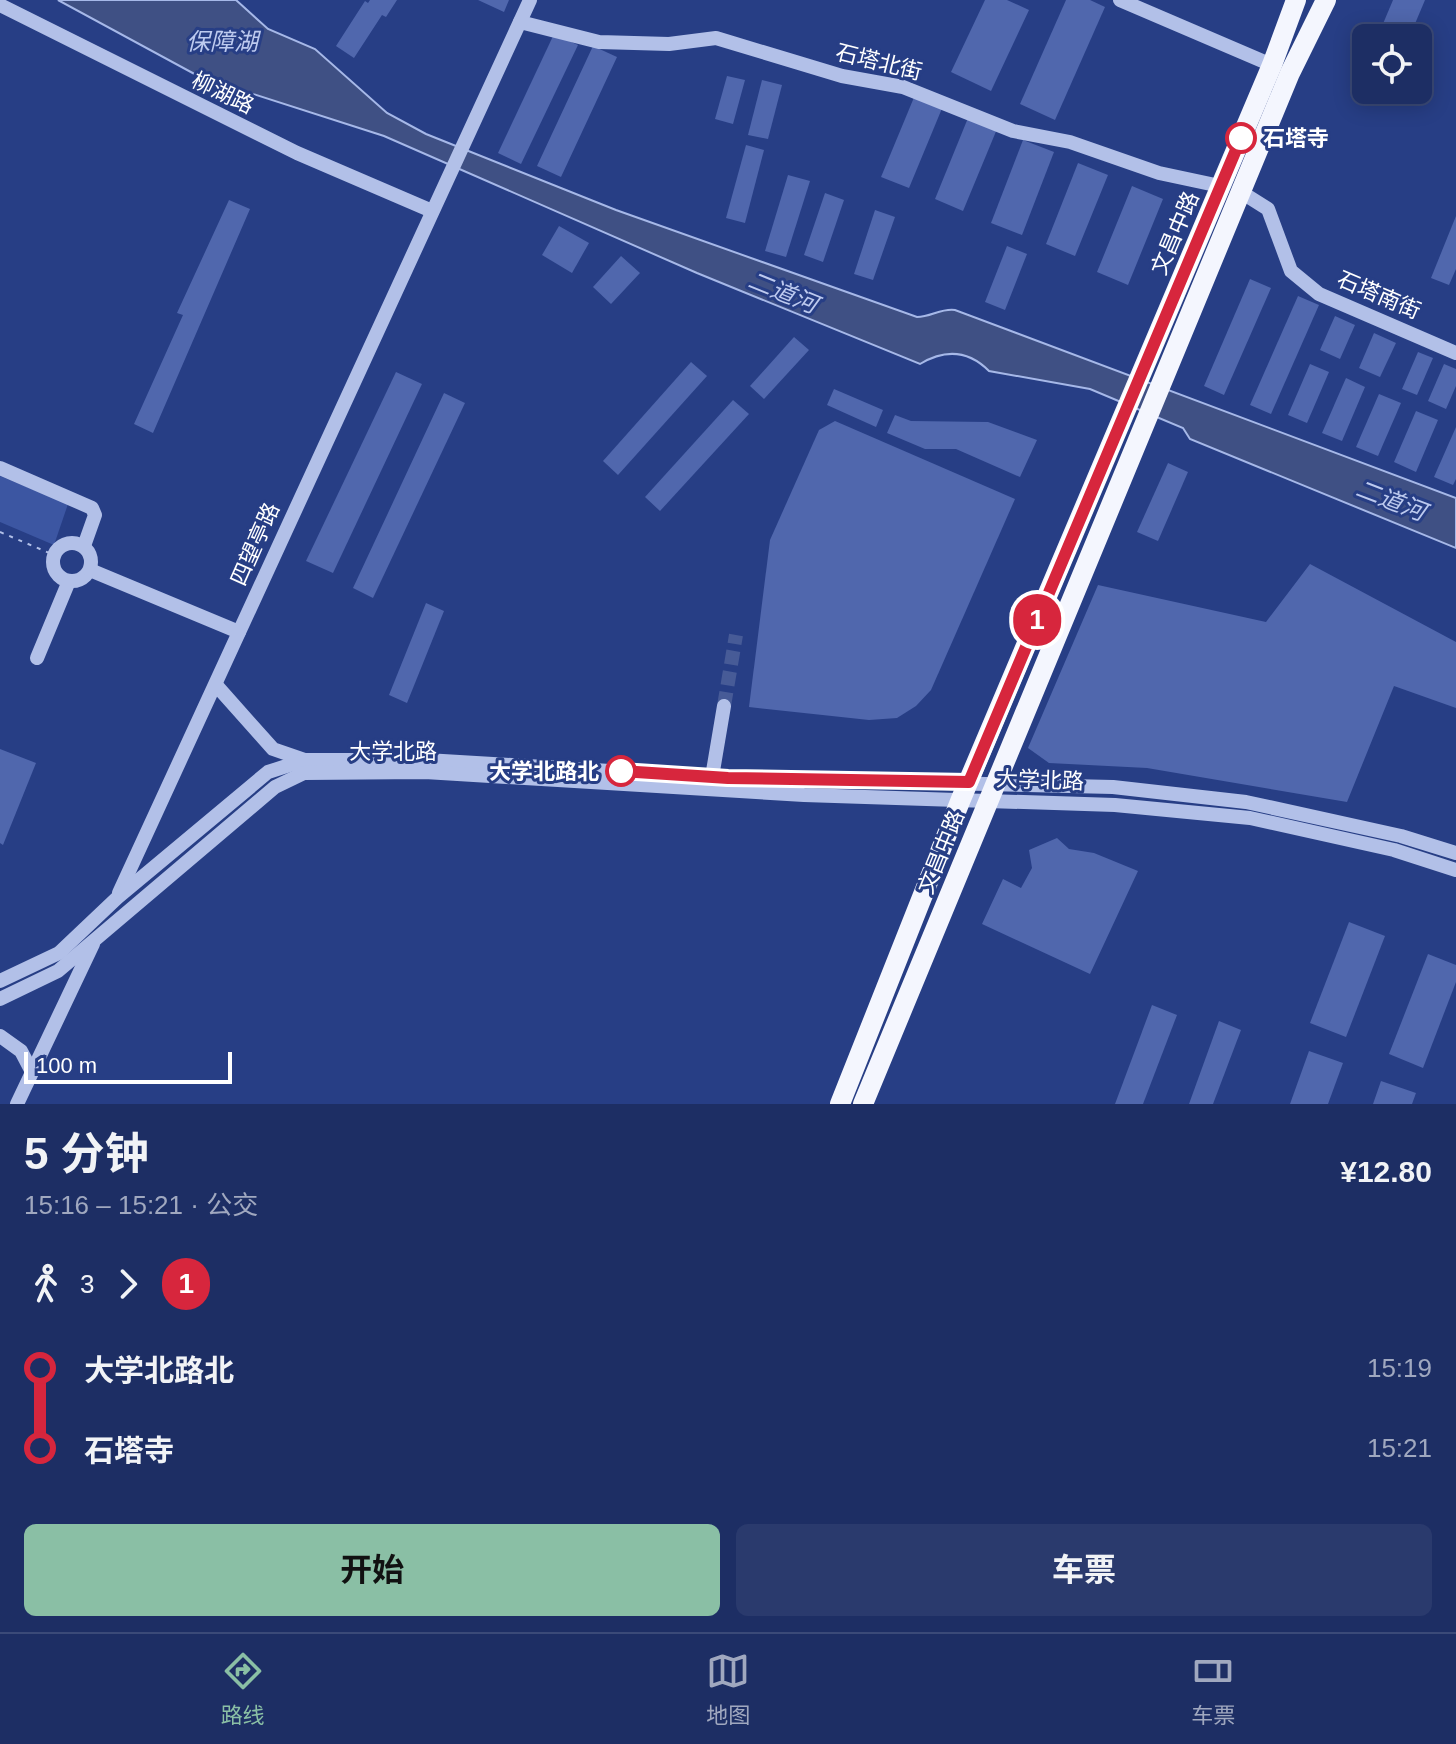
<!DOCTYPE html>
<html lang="zh">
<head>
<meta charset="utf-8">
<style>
  body { margin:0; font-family:Arial,"Noto Sans SC",sans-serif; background:#2a3a6d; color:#f1f3f6; height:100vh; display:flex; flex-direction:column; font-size:30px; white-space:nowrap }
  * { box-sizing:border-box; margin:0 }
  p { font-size:26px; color:#a0a8bf }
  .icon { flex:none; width:44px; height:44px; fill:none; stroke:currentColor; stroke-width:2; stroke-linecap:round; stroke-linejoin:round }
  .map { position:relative; height:1104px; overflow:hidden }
  .sheet { display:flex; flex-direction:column; background:#1d2e64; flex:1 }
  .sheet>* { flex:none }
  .badge { padding:0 16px; border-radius:26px; font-size:28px; line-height:52px }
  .buttons { position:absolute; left:1352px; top:24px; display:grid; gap:16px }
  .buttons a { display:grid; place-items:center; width:80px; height:80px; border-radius:12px; background:#1d2e64; box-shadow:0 4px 20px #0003,0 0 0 2px #3b4a78; font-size:40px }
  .scale { position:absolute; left:24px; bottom:20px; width:208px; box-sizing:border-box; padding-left:8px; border:4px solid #fff; border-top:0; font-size:22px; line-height:28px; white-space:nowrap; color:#fff; -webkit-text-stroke:6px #273e85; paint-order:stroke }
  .map>.badge { position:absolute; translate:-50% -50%; box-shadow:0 0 0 4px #fff }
  .legs { display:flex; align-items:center; gap:12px; height:88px; padding:0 24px; font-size:26px }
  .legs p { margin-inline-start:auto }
  .summary { display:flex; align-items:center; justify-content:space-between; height:136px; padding:0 24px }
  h1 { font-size:44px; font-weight:700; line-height:60px }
  .button { display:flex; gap:16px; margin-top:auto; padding:16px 24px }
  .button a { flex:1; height:92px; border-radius:12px; background:#8abfa5; color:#111; font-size:32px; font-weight:700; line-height:92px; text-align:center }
  .button a+a { background:#2a3a6d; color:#f1f3f6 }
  ul { padding:0 24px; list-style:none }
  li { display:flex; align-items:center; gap:28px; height:80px; font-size:30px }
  li i { display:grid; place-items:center; width:12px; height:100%; margin:0 10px; background:currentColor }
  li i::after { content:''; width:20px; height:20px; margin:-10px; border:6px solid; border-radius:50%; background:#1d2e64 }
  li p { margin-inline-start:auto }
  li:first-child i { background:linear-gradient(#0000 50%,currentColor 0) }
  li:last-child i { background:linear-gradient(currentColor 50%,#0000 0) }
  .menu { display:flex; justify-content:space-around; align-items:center; height:112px; border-top:2px solid #3b4a78; background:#1d2e64; font-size:22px; color:#a0a8bf }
  .menu a { display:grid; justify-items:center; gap:4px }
  .menu .current { color:#8abfa5 }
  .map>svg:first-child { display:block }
  .green { fill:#3c56a2 }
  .water { fill:#3f5084; stroke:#a6b8e8; stroke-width:2 }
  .building { fill:#5067ad }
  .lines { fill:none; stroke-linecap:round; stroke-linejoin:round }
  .minor-tunnel { stroke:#475b97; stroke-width:14; stroke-dasharray:14 7; stroke-linecap:butt }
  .path { stroke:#b2c0e8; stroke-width:2; stroke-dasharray:4 6; stroke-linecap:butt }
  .minor { stroke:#b2c0e8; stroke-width:14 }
  .major { stroke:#f4f6fe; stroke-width:20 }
  .line-1-casing { stroke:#fff; stroke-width:18 }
  .line-1 { stroke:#d7263d; stroke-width:12 }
  .stop-1-dot { fill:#fff; stroke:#d7263d; stroke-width:4 }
  .labels { text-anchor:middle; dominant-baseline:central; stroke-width:6; stroke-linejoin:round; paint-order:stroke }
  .street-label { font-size:22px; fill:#fff; stroke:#273e85 }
  .stop-label { font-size:22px; font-weight:bold; fill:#fff; stroke:#273e85; text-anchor:start }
  .water-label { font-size:24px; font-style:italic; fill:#bdcaef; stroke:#273e85 }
</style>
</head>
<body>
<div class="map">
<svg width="1456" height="1104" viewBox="0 0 1456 1104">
  <rect width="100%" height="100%" fill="#273e85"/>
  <path class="green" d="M0,476l68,28 -14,41 -54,-23z"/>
  <path class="water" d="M58,0h178l32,29 47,20 72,64 39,21 190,76 301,107c14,0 24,-9 38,-7l501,188v50l-266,-109 -7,-11 -93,-39 -101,-18c-21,-21 -44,-22 -69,-7l-223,-91 -313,-137 -184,-59z"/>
  <g class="building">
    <path d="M370,0h27l-11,17 -4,-2 -28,43 -18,-12 29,-45 3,2z"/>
    <path d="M478,0h31l-5,12z"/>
    <path d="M985,0h22l22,10 -38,81 -40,-19z"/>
    <path d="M1066,0h24l15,7 -50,113 -35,-16z"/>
    <path d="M1393,0h32l-16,38h-32z"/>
    <path d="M554,34l24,11 -57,119 -23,-11z"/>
    <path d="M593,46l24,11 -56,120 -24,-11z"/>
    <path d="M727,76l18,4 -12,44 -18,-5z"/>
    <path d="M762,80l20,5 -14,54 -20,-4z"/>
    <path d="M915,95l28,11 -34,82 -28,-11z"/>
    <path d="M968,118l29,11 -34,82 -28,-12z"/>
    <path d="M1023,140l31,12 -32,83 -31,-12z"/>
    <path d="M746,145l18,5 -19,73 -19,-5z"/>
    <path d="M1078,163l30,12 -33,81 -29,-12z"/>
    <path d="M788,175l22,6 -24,76 -21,-6z"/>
    <path d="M1132,186l31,13 -35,86 -31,-13z"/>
    <path d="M825,193l19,7 -21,62 -19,-7z"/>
    <path d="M229,200l21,9 -97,224 -19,-9 49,-109 -6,-2z"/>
    <path d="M875,210l20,7 -22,63 -19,-6z"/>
    <path d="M1456,216v53l-7,16 -18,-7z"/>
    <path d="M559,226l30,17 -17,30 -30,-18z"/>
    <path d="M1007,246l20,8 -22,56 -20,-8z"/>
    <path d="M621,256l19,17 -29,31 -18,-17z"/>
    <path d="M1250,279l21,9 -47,107 -20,-9z"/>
    <path d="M1298,296l21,9 -48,109 -21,-9z"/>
    <path d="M1335,316l20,9 -15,34 -20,-9z"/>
    <path d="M1374,333l22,10 -16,34 -21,-9z"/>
    <path d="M794,337l15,13 -45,49 -14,-13z"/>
    <path d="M1418,352l15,6 -16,37 -15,-6z"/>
    <path d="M691,362l16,14 -89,99 -15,-14z"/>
    <path d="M1310,364l19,8 -22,51 -19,-8z"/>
    <path d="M1444,364l12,5v17l-10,23 -18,-8z"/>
    <path d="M396,372l26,12 -89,189 -27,-12z"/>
    <path d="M1346,378l19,9 -23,54 -20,-8z"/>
    <path d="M834,389l49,21 -7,17 -49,-22z"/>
    <path d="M444,393l21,10 -92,195 -20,-10z"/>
    <path d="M1379,394l22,9 -23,53 -22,-9z"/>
    <path d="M733,400l16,14 -89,97 -15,-14z"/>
    <path d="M1416,411l22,9 -22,52 -22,-10z"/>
    <path d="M895,415l16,6 77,1 49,18 -17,37 -64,-28h-31l-38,-16z"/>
    <path d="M835,421l180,78 -84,191 -15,16 -19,12 -28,2 -120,-13 21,-167 49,-110z"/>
    <path d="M1456,427v52l-3,6 -19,-8z"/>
    <path d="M1168,463l20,9 -30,69 -21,-9z"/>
    <path d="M1310,564l146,78v66l-62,-22 -47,116 -200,-34 -98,-5 -21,-15 70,-163 168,37z"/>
    <path d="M426,603l18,8 -37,92 -18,-8z"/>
    <path d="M0,749l36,14 -33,82 -3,-2z"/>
    <path d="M1057,838l12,11 25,4 44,18 -48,103 -108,-50 21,-45 18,9 11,-20 -3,-18z"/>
    <path d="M1349,922l36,14 -39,101 -36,-14z"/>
    <path d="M1428,954l28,11v17l-33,86 -34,-14z"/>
    <path d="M1152,1005l25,10 -34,89h-28z"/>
    <path d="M1219,1021l22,9 -28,74h-24z"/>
    <path d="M1309,1051l34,12 -15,41h-38z"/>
    <path d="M1381,1081l35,12 -4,11h-39z"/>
  </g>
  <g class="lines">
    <path class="minor-tunnel" d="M724,706l12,-71"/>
    <path class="path" d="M0,532l54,23"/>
    <g class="minor">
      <path d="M1120,0l152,65"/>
      <path d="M0,5l297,148 135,58"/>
      <path d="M520,22l79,20 70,2 47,-6 126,38 61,11 110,44 57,11 89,31 61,13"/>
      <path d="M1241,192l27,17 23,62 28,23 137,59"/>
      <path d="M0,468l92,40 3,7 -11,31"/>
      <circle cx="72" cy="562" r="19"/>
      <path d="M90,570l149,62"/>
      <path d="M37,658l32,-77"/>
      <path d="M216,685l57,64 32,11"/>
      <path d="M712,777l12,-71"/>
      <path d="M119,893l411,-893"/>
      <path d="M0,981l59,-28 58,-55 151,-126 37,-12h121l302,18 385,9 133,15 155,34 55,17"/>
      <path d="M0,999l58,-28 217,-184 29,-14 121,-1 379,23 311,10 135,13 144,32 62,20"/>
      <path d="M0,1036l21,15 11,21"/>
      <path d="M17,1104l76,-160"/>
    </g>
    <g class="major">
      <path d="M840,1104l121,-305 311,-734 24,-65"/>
      <path d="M863,1104l427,-1031 36,-73"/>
    </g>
  </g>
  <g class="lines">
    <defs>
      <path id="line-1" d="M621,771l107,7 241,4 272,-644"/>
    </defs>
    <use href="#line-1" class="line-1-casing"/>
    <use href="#line-1" class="line-1"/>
  </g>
  <g class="stop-1-dot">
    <circle cx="1241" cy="138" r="14"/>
    <circle cx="621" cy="771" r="14"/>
  </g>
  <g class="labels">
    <g class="street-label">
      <text transform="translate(879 62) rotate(14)">石塔北街</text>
      <text transform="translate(223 93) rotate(26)">柳湖路</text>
      <text transform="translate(1175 233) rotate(-67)">文昌中路</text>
      <text transform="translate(1379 295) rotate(23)">石塔南街</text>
      <text transform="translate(255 544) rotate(-66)">四望亭路</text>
      <text x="393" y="751">大学北路</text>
      <text transform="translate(1040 780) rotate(2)">大学北路</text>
      <text transform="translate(941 852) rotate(-68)">文昌中路</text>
    </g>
    <g class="stop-label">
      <text x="1263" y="138">石塔寺</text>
      <text x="599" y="771" text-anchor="end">大学北路北</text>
    </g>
    <g class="water-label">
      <text x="222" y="41">保障湖</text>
      <text transform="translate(783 292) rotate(22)">二道河</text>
      <text transform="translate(1391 500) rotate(21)">二道河</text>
    </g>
  </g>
</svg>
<div class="buttons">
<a><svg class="icon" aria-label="locate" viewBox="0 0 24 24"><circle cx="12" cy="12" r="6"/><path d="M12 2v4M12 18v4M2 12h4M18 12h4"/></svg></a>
</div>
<div class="scale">100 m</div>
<b class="badge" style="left:1037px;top:620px;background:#d7263d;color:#fff">1</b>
</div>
<section class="sheet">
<div class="summary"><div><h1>5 分钟</h1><p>15:16 – 15:21 · 公交</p></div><b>¥12.80</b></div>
<div class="legs"><svg class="icon" aria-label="walk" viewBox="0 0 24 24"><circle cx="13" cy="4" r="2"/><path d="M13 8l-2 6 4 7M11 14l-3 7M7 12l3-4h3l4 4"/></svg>3<svg class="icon" aria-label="forward" viewBox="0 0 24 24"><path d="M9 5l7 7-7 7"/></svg><b class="badge" style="background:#d7263d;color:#fff">1</b></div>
<ul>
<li><i style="color:#d7263d"></i><b>大学北路北</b><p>15:19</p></li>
<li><i style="color:#d7263d"></i><b>石塔寺</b><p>15:21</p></li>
</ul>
<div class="button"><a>开始</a><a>车票</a></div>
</section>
<nav class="menu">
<a class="current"><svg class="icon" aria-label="directions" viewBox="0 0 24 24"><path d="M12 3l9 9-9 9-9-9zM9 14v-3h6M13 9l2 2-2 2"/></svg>路线</a>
<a><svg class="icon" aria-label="map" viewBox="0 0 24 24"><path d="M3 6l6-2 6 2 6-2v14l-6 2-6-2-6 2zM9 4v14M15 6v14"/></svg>地图</a>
<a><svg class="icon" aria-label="tickets" viewBox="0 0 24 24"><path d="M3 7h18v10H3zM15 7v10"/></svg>车票</a>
</nav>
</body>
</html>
